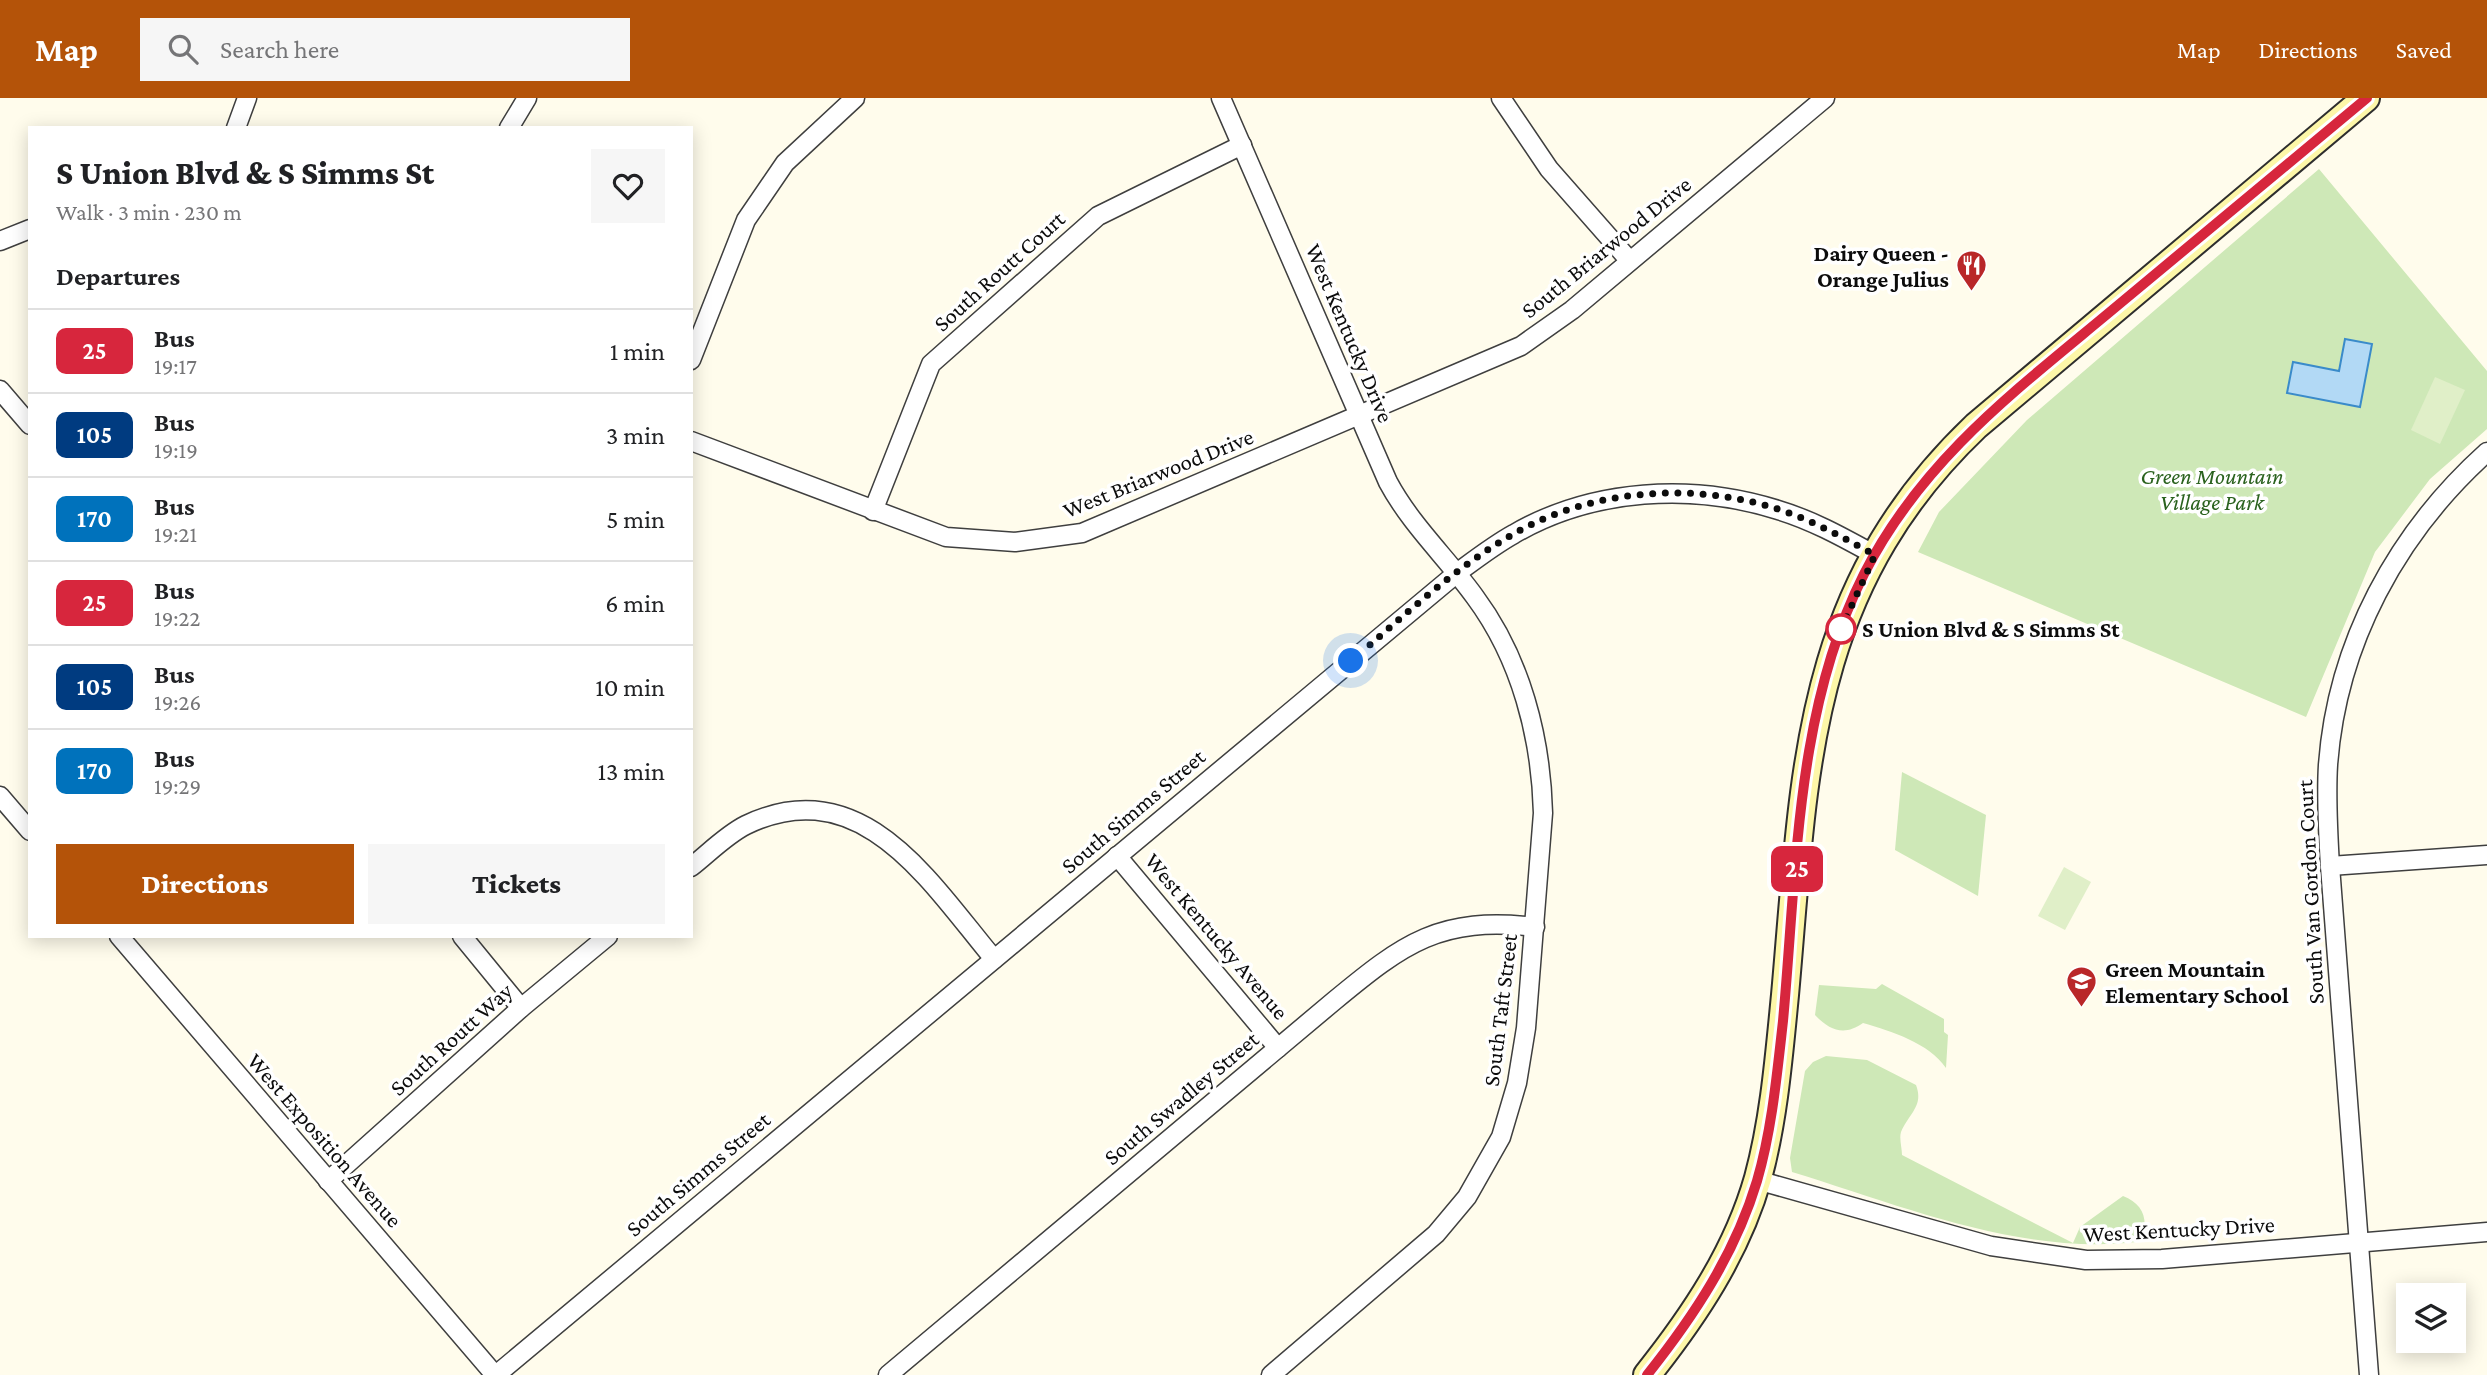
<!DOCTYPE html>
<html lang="en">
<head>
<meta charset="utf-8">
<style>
  body { margin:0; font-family:"Crimson Pro",serif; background:#f6f6f6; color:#202124; height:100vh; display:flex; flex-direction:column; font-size:26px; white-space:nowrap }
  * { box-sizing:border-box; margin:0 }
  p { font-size:23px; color:#757577 }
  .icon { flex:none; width:38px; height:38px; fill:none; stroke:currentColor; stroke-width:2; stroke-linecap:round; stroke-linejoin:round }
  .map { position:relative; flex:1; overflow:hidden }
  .panel { position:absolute; left:28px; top:28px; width:665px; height:812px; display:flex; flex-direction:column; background:#fff; border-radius:0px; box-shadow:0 4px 18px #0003 }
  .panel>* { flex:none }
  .badge { padding:0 14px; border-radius:10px; font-size:24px; line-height:46px }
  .tools { position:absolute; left:2396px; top:1185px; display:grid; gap:14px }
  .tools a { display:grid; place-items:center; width:70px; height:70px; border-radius:0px; background:#fff; box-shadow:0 4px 18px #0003; font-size:35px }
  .you { position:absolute; width:35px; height:35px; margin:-18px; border:5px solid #fff; border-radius:50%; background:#1a73e8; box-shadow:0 0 0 10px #1a73e833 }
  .map>.badge { position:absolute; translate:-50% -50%; box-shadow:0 0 0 4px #fff }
  h2 { padding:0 28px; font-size:26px; line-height:63px }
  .round { display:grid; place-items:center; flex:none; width:74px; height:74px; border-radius:0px; background:#f6f6f6 }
  .head { display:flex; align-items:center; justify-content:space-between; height:119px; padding:0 28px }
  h1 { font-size:33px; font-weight:800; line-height:52px }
  .cta { display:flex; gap:14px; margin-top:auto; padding:14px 28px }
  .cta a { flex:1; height:80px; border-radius:0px; background:#b45309; color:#fff; font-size:28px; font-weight:800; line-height:80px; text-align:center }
  .cta a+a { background:#f6f6f6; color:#202124 }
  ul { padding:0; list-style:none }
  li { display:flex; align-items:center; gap:21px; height:84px; padding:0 28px; border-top:2px solid #e0e0e0 }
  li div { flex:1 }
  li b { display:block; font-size:26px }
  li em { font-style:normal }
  li .badge { min-width:77px; font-weight:700; text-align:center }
  header { display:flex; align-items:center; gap:42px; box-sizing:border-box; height:98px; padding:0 35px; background:#b45309; color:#fff }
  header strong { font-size:33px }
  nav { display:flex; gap:38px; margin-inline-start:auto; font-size:24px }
  .search { width:490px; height:63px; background:#f6f6f6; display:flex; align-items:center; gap:18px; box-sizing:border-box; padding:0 24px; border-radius:0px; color:#757577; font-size:26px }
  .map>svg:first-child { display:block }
  .green { fill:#cee8b7 }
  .pitch { fill:#e0efc8 }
  .water { fill:#b2d9f5; stroke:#3a8bca; stroke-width:2 }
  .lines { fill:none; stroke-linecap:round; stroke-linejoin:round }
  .street-casing { stroke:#3f3f3f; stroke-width:21 }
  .secondary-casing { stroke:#2e2e2e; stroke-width:30 }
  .street { stroke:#fff; stroke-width:18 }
  .secondary { stroke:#fdf7a8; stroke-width:26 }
  .line-casing { stroke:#fff; stroke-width:16 }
  .line { stroke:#d7263d; stroke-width:10 }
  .walk { stroke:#0c0c0c; stroke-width:7; stroke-dasharray:0 12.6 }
  .stop-dot { fill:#fff; stroke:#d7263d; stroke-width:3.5 }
  .labels { text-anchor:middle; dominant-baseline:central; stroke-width:7; stroke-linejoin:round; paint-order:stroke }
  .street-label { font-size:23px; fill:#0c0c0c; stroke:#fff }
  .poi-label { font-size:23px; font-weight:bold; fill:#0c0c0c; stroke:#fff; text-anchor:end }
  .park-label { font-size:23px; font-style:italic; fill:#2a621e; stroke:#fff }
  .stop-label { font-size:23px; font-weight:bold; fill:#0c0c0c; stroke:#fff; text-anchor:start }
</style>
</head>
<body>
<header>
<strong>Map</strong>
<div class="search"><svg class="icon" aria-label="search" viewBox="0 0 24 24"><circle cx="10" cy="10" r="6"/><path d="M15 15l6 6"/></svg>Search here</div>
<nav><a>Map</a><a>Directions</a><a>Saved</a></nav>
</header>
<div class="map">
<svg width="2487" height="1277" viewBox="0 0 2487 1277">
  <rect width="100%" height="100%" fill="#fffcec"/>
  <g class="green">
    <path d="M2319,71l168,202v58l-57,50 -55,73 -69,165 -388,-165 21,-40 88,-92z"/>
    <path d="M1902,674l84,43 -8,81 -83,-46z"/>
    <path d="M1882,886l62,35v13l4,3 -2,33c-17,-25 -55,-37 -83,-45 -18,13 -33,8 -48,-8l4,-30 57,4z"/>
    <path d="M1826,958l41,4 49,25c8,21 -7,28 -15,47 -2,6 1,16 1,23l171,88 7,-16 43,-31c17,7 24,18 21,36l-8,10c-117,13 -233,-36 -344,-70l-2,-14 15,-87 8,-9z"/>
  </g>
  <g class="pitch">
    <path d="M2435,279l30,13 -25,54 -29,-14z"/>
    <path d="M2064,769l27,15 -26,48 -27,-14z"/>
  </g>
  <path class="water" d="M2345,241l27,5 -12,63 -73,-14 6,-31 46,9z"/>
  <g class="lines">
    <defs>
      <g id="street">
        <path d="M1221,0l167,384c23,43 59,76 87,115 46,62 66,140 68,216l-17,215 -9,55 -16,54 -34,60 -31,37 -165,141"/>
        <path d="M1501,0l48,71 80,91"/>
        <path d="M236,30l11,-30"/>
        <path d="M509,30l18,-30"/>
        <path d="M0,143l30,-12"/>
        <path d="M691,262l55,-140 39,-57 70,-65"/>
        <path d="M0,292l30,35"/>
        <path d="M691,343l255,96 69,5 67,-9 439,-187 51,-36 253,-212"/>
        <path d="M873,413l58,-147 167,-148 144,-71"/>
        <path d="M0,698l30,35"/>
        <path d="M1117,758l161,192"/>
        <path d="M2330,768l157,-11"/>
        <path d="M691,769c18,-14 35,-32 55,-42 116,-56 185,59 248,134"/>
        <path d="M119,838l376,439"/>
        <path d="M462,838l59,72"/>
        <path d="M1757,1082l234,66 95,14 76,-1 325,-27"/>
        <path d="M328,1083l193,-173 87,-72"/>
        <path d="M496,1277l961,-802c19,-14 37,-28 57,-39 79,-46 179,-51 264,-24 34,10 66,28 97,45"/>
        <path d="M888,1277l446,-374c70,-58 106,-85 201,-74"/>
        <path d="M2369,1277l-39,-509c-2,-33 -4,-68 -2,-101 9,-122 69,-232 159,-313"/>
      </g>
      <path id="secondary" d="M1647,1277c47,-59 90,-123 111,-197 16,-59 21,-122 27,-183 20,-221 18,-404 191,-569l390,-328"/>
    </defs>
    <use href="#street" class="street-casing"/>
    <use href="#secondary" class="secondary-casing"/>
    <use href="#street" class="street"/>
    <use href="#secondary" class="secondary"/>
  </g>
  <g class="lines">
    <defs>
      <path id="line" d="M1647,1277c47,-59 88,-121 110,-194 15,-52 20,-107 26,-160 14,-150 12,-310 81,-447 58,-114 151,-183 247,-263 85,-71 170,-142 256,-213"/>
    </defs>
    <use href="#line" class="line-casing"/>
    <use href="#line" class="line"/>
    <path class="walk" d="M1351,563c52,-44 104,-94 164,-128 85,-48 199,-53 289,-14 24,10 47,23 71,36l-34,74"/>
  </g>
  <defs>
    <symbol id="restaurant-pin" viewBox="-11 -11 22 30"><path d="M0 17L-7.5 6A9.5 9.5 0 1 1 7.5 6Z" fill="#b92729" stroke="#fff"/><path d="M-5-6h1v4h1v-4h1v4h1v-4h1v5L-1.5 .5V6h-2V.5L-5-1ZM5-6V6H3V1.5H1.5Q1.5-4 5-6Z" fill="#fff"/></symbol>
    <symbol id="school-pin" viewBox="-11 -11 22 30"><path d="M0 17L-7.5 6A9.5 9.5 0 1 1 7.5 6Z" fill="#b92729" stroke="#fff"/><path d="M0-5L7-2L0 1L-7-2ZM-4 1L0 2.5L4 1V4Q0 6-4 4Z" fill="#fff"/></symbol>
  </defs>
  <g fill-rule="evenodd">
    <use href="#restaurant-pin" x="1954" y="150" width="35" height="47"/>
    <use href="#school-pin" x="2064" y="866" width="35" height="47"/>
  </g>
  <circle class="stop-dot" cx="1841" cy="531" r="14"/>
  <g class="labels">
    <g class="street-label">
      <text transform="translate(1606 149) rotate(-39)">South Briarwood Drive</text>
      <text transform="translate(999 173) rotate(-42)">South Routt Court</text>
      <text transform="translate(1350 235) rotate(67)">West Kentucky Drive</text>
      <text transform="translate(1158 375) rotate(-22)">West Briarwood Drive</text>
      <text transform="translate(1133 713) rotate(-40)">South Simms Street</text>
      <text transform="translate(2310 794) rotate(-93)">South Van Gordon Court</text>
      <text transform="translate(1217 838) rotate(50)">West Kentucky Avenue</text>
      <text transform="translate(1500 912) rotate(-83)">South Taft Street</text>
      <text transform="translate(451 941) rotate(-42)">South Routt Way</text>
      <text transform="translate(1181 1000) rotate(-40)">South Swadley Street</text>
      <text transform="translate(325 1042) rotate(49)">West Exposition Avenue</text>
      <text transform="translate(698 1076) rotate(-40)">South Simms Street</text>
      <text transform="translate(2179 1131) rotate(-3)">West Kentucky Drive</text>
    </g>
    <g class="poi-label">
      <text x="1949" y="155">Dairy Queen -<tspan x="1949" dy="26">Orange Julius</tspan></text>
      <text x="2105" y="871" text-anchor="start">Green Mountain<tspan x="2105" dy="26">Elementary School</tspan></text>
    </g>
    <g class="park-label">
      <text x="2212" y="378">Green Mountain<tspan x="2212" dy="26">Village Park</tspan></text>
    </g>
    <g class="stop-label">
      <text x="1862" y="531">S Union Blvd &amp; S Simms St</text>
    </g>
  </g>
</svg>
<div class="tools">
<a><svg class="icon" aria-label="layers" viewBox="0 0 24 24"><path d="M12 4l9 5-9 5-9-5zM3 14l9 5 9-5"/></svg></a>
</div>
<div class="you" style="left:1351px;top:563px"></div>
<b class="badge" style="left:1797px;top:771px;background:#d7263d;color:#fff">25</b>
<section class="panel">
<div class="head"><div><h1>S Union Blvd &amp; S Simms St</h1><p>Walk · 3 min · 230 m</p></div><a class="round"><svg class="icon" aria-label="heart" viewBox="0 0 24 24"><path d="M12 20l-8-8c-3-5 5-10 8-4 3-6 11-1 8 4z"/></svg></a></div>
<h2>Departures</h2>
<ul>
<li><span class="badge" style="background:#d7263d;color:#fff">25</span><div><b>Bus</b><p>19:17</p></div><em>1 min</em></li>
<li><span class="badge" style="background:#003b80;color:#fff">105</span><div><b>Bus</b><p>19:19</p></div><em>3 min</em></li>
<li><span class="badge" style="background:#0072bc;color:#fff">170</span><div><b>Bus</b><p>19:21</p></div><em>5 min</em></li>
<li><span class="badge" style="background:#d7263d;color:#fff">25</span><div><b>Bus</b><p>19:22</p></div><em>6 min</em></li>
<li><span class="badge" style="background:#003b80;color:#fff">105</span><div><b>Bus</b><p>19:26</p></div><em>10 min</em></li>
<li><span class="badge" style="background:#0072bc;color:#fff">170</span><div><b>Bus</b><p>19:29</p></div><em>13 min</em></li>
</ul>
<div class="cta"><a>Directions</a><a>Tickets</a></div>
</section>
</div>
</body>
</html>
